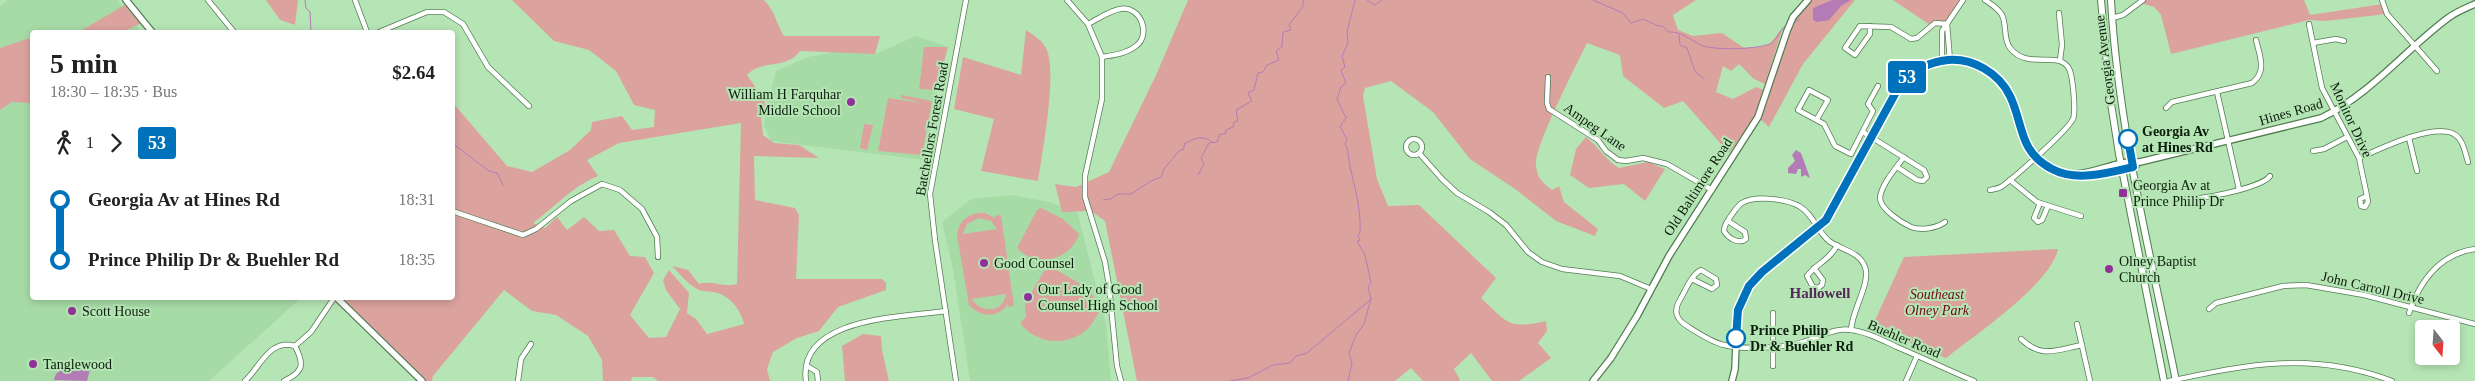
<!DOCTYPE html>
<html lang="en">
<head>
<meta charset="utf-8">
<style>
  body { margin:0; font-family:"Times New Roman",serif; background:#f6f6f6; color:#222; height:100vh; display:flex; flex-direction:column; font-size:19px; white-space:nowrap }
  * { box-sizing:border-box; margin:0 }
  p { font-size:16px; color:#767676 }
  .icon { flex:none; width:28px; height:28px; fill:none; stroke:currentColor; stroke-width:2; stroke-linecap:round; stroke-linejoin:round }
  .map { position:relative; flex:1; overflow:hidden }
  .details { position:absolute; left:30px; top:30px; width:425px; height:270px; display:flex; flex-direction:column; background:#fff; border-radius:5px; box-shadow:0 2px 8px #0003 }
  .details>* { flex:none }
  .badge { padding:0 10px; border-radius:4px; font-size:18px; line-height:32px }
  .needle { width:32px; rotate:163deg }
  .fabs { position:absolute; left:2415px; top:320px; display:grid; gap:10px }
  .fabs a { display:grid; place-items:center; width:45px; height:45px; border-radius:5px; background:#fff; box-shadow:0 2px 8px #0003; font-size:25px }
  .map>.badge { position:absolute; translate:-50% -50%; box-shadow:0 0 0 2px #fff }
  .legs { display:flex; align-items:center; gap:8px; height:55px; padding:0 20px; font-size:16px }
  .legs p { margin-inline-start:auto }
  .head { display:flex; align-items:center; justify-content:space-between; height:85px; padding:0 20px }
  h1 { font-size:28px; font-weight:700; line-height:38px }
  ul { padding:0 20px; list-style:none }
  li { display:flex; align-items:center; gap:18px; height:60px; font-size:19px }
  li i { display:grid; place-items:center; width:8px; height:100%; margin:0 6px; background:currentColor }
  li i::after { content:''; width:12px; height:12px; margin:-6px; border:4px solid; border-radius:50%; background:#fff }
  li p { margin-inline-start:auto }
  li:first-child i { background:linear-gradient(#0000 50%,currentColor 0) }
  li:last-child i { background:linear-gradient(currentColor 50%,#0000 0) }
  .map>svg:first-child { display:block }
  .built { fill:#a7dba6 }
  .green { fill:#dca39e; fill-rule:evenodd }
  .water { fill:#b37cb7 }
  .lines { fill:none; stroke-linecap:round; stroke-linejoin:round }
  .stream { stroke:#b37cb7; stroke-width:1 }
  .street-casing { stroke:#527d52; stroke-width:6 }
  .secondary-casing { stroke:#527d52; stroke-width:8 }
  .primary-casing { stroke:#527d52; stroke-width:8 }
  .street { stroke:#fff; stroke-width:4.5 }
  .secondary { stroke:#fff; stroke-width:5.5 }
  .primary { stroke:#fff; stroke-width:6 }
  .line-1-casing { stroke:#fff; stroke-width:11 }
  .line-1 { stroke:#0072bc; stroke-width:8 }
  .poi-dot { fill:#903099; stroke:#b6e5b5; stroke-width:2 }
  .stop-1-dot { fill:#fff; stroke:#0072bc; stroke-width:2.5 }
  .labels { text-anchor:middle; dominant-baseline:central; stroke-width:4; stroke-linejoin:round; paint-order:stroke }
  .street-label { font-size:14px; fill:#0b1d0c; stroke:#b6e5b5 }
  .poi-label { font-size:14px; fill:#0b1d0c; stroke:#b6e5b5; text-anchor:start }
  .stop-label { font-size:14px; font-weight:bold; fill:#0b1d0c; stroke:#b6e5b5; text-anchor:start }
  .park-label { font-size:14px; font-style:italic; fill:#6e0410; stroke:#b6e5b5 }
  .neighbourhood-label { font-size:15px; font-weight:bold; fill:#552759; stroke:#b6e5b5 }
</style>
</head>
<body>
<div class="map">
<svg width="2475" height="381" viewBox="0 0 2475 381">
  <rect width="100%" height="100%" fill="#b6e5b5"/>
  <g class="built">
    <path d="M8,0h110l23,32h-109v266h269l-92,83h-209v-375z"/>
    <path d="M916,36l32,11 -12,49 -11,64 -154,-19 -7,-16 2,-18 10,-36 32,-14 37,-7 30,4z"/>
    <path d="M1011,195l38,7 28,9 29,113 5,57h-141l-17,-112 -11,-47 29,-23z"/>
  </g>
  <g class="green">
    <path d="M266,0h32l-3,25 -15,-5z"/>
    <path d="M512,0h252c11,11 12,23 20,36h96l-5,18 -75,-3c-13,19 -39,8 -53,24l17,24 2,8 -5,9 2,19 11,8 25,2 20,13 -65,-2 1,44 40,8 4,7 -3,64h86l4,4v7l-48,17 -19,24 -22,7 -24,14 -6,17 3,12h-112l-5,-4h-21l-1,4h-28l-1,-21 -14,-24 -32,-21 -24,-4 -28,-21 -71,86 -1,5h-10l-85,-83h115l1,-195 54,63 25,6 38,-22 21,-20 1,-8 30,-6 10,14 22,-3 1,-17 -21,-5 -18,-34 -27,-21 -35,-9zM741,123l-4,161c-14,4 -24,-4 -38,0l-11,-14 -16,-4c8,8 16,19 27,24 5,2 13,1 19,3 14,5 23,18 26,31l-37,10 -11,-15 -9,-6 2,-20 -20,-23 -6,10 3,10 14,19 -14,28 -17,1 -19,-23 24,-42 -9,-16 -15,-1 -16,-26 -15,1 -15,-14 -17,13 -10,-13 -12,11 -12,-5c22,-16 40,-37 65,-47l-11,-16 32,-17z"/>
    <path d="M1188,0h508l-23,15 5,15 15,6 29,-3 22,15 17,-1 9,-3 13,-17 -18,57 -11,-5 -15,-15 -8,7 -8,-5 -7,26 17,7 23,-12 8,3 -11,30 -24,33 -46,-52 -19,7 -41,-32 -3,-21 -33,-12c-10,21 -53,104 -51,122 1,13 6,17 16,25l7,-4 5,16 34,27 -3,7 -39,-15 -41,-32 -45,-30 -37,-47 -42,-31 -26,7 -2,8 14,83 11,27 31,-1 77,73 -15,20c26,24 27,32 65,23l1,10 -9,12 13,15 -32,23h-27l-21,-28 -17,16 6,11 -1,1h-36l-12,-13 -16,13h-258l-32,-160 -14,-10 -29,1 -7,-28 21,3 33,-15 48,-99z"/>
    <path d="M1808,0h47l-52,64 -34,63 -11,-10 29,-86z"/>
    <path d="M1893,0h70l-16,24 -17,1z"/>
    <path d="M2143,0h161l6,15 73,-11 4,10 -62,7 -16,-1 -138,34 -10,-39 -7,-8 -16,-5z"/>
    <path d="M128,3l16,19 -22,10h-43z"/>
    <path d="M1026,30c7,5 16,10 20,18 12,22 -4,106 -8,133l-57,-10 13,-52 -40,-10 9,-52 58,18z"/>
    <path d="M30,38l2,1v64l-20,-1 -12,8v-62z"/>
    <path d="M924,47h24l-12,43 -17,-1z"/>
    <path d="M901,95l31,6 -10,54 -44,-4 10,-53 35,5 -22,-5z"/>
    <path d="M864,124l9,1 -6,25 -7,-2z"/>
    <path d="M1586,137c13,10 19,23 33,31l29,-6 17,7 -20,32 -21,-17 -35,4 -19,-13 6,-26z"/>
    <path d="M1041,208l22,11 16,15c-8,26 -43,35 -62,14l20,-38z"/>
    <path d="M985,213l10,5v-2l6,-1 13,91 -5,1 -1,-3c-10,15 -28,13 -39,1l-12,-70c2,-16 13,-23 28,-22zM979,218l12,3 6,8 -34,5 4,-10zM1006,294c-3,19 -25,20 -34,5z"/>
    <path d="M2058,249c-7,35 -83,86 -112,109l-74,-31 32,-70z"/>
    <path d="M1053,268l33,19 16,20c-5,8 -10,19 -18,25 -20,15 -49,11 -64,-9l6,-6 -1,-13 19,-33z"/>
    <path d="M863,334l18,2 1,14 7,31h-44l-3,-35z"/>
  </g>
  <g class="water">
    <path d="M1832,0h19l-10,6 -12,14 -12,2 -4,-2v-12z"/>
    <path d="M1796,150l5,3 9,25 -5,-3 -4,2v-8h-3l-2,5 -8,-1v-5l7,-7 -3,-6z"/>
    <path d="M79,367l11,2 -3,12 -33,-1c2,-12 11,-9 19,-10z"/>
  </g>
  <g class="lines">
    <g class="stream">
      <path d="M305,0l1,8 4,4 1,20"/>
      <path d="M1367,0l8,5 7,-5"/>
      <path d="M1593,0l30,13 8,10 12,-4 15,7h4l7,6c11,-1 22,8 32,13 13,6 56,4 69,-1 6,-3 10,-14 15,-18"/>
      <path d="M1793,23l7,-4"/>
      <path d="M1679,35l1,10 7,3 8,23 9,8"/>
      <path d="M452,143l37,28 8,2 6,12"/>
      <path d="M1198,175l6,-11 -3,-6 8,-15 8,-1 3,-8h5l1,-4 7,-3 1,-5 4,-1 -2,-11 16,-9 -4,-8 6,-3 4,-17 5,-1 4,-7 12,-5 -3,-9 6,-4 1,-15 8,-2 -2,-5 14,-19v-6"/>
      <path d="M1103,200l8,-1 7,-5h13l20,-13 10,-4 3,-8 16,-19h3l2,-7c10,-4 17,-9 27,-1"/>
      <path d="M1230,381l18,-3 25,-13 17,-2 6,-7 11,-3 64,-54 -3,-12 3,-4 -6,-28 -8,-14 3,-1 -2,-4 2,-4c1,-25 -5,-42 -10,-66 -2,-9 -1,-15 -5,-22l2,-5 -7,-12 6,-9 -9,-19 4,-12 5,-4 -5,-13 4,-3 -3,-11 6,-13 -1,-11 8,-32"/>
      <path d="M1348,381l4,-18 -3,-10 7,-18 8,-11 7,-25"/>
    </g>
    <defs>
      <g id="street">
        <path d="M208,0l26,32"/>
        <path d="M355,0l12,32"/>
        <path d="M1067,0l21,24 14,33v42l-17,77v21l20,65 4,24 8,80 4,15"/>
        <path d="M1985,0c6,4 13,8 17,15 5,10 1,24 8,33 17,22 47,3 58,19 5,6 8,45 5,52 -6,12 -60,60 -72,68 -4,2 -7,2 -11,3"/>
        <path d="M2382,0l5,14 50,57"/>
        <path d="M2059,13l3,32 -2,15"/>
        <path d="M2112,18l11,-3 20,-15"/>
        <path d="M1088,24c10,-5 21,-13 32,-15 20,-4 32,25 16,37 -10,8 -23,9 -34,11"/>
        <path d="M1947,24l3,36"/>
        <path d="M2309,24l13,64 37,70 8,38 1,6 -3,5 -4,-1 -1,-7 7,-3"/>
        <path d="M1870,26v8l-15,21 -10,-7 15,-22 31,1 20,12 6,-1 18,-15 12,1"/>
        <path d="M379,32l48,-20h17l19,12 25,43 41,39"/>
        <path d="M2313,43l23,-4 8,2"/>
        <path d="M1942,61v-30l21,-31"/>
        <path d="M1548,77l-1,26 2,6 49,31 8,11 12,9 8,1 17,-3 24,6 45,26"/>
        <path d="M2217,92l22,97"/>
        <path d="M2166,108l6,-6 80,-19c15,-11 8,-27 4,-43"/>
        <path d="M1817,119l11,-19 -19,-10 -11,20 26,14 11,22 16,8 22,-43 -5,-7 10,-18"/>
        <path d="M1863,132l61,38 3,7 -4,4 -6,-1 -20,-13"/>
        <path d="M2409,138l8,33"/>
        <circle cx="1414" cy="147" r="8"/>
        <path d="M2313,151l11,-2 23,-12"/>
        <path d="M1419,153l23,26 15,14 32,19 17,13 22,27 14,10 20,7 58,7 31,13"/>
        <path d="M1904,157c-8,11 -23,28 -24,41 0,11 22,25 31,29 10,4 26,1 34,-5"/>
        <path d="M2359,158c21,-9 73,-35 95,-24 9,5 11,18 14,28"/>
        <path d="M2010,180l27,22 44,14"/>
        <path d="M2179,199c14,3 83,-11 91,-23"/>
        <path d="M2040,203l-6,15 4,4 4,-2 6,-14"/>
        <path d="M452,211l71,24 13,-6 35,-28 31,-17 18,6 22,19 15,28 1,20"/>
        <path d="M1728,221l17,11 1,7c-7,6 -18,-1 -22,-8 0,-6 3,-9 6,-14 4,-5 7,-11 12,-14 13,-8 44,-4 57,3 14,8 18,25 30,35 12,9 30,10 36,26 6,16 -13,43 -14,63"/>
        <path d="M1814,268l9,12 -1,5 -4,3 -5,-1 -6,-11c9,-12 24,-17 30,-31"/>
        <path d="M1692,279l20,10 5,-4 -1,-6 -15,-9c-9,4 -15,19 -20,28 -7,11 -7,20 6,28 11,7 24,16 37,19 20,5 59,3 79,-3 15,-4 32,-15 48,-12 16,2 31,10 46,17 26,11 51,23 77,34"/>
        <path d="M2209,309l7,-6 67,-17 23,-1 58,10 111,29"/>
        <path d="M2409,313c11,-32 30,-59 66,-64"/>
        <path d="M2077,324l13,57"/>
        <path d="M2021,339c21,20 35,11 61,6"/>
        <path d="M807,366l10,6 1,9"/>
        <path d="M1773,366v-53"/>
        <path d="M245,381c15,-14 25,-43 50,-35"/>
        <path d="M284,381c19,-9 21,-16 11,-35l16,-14 23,-34"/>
        <path d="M518,381l3,-22 10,-15"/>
        <path d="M806,381c-9,-64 98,-64 140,-70"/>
        <path d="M956,381l-21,-141 -5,-46 36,-194"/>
        <path d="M1906,381l11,-25"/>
        <path d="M2169,381c80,-17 143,-30 223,0"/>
      </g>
      <g id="secondary">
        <path d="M126,0l26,32"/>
        <path d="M2078,174l14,2 44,-11"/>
        <path d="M337,298l85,83"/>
        <path d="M1593,381l18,-23 26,-42 32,-60 89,-139 29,-86 6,-14 15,-17"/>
        <path d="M1732,381l3,-12 2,-52 12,-31 13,-14 64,-52 75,-137c13,-14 29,-21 47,-23 25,-2 51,13 62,36 14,29 8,55 41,73 28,16 60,-10 89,-7l181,-44c49,-23 84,-68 127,-100 8,-6 18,-10 27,-14"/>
      </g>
      <g id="primary">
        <path d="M2101,0l9,97 9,57 45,227"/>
        <path d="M2111,0c7,128 40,256 65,381"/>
      </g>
    </defs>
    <use href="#street" class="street-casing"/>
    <use href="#secondary" class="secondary-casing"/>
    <use href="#primary" class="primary-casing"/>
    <use href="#street" class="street"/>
    <use href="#secondary" class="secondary"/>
    <use href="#primary" class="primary"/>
  </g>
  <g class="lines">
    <defs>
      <path id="line-1" d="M1736,338l2,-28 11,-24 13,-14 64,-52 75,-137c13,-14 29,-21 47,-23 25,-2 51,13 62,36 14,29 8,55 42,73 24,13 56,4 81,-2l-5,-28"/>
    </defs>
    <use href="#line-1" class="line-1-casing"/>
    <use href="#line-1" class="line-1"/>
  </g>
  <g class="poi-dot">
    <circle cx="851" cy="102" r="5"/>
    <rect x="2118" y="188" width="10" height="10" rx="2.5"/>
    <circle cx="984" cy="263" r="5"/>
    <circle cx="2109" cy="269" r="5"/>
    <circle cx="1028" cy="297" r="5"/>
    <circle cx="72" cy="311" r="5"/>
    <circle cx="33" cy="364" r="5"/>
  </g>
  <g class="stop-1-dot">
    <circle cx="2128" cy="139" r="9"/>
    <circle cx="1736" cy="338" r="9"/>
  </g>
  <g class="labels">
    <g class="street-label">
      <text transform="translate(2105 60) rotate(-97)">Georgia Avenue</text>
      <text transform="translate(2291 112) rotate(-16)">Hines Road</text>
      <text transform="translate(2351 120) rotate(65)">Monitor Drive</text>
      <text transform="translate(1595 127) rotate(35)">Ampeg Lane</text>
      <text transform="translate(932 129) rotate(-80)">Batchellors Forest Road</text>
      <text transform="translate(1698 187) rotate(-57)">Old Baltimore Road</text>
      <text transform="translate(2373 288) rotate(13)">John Carroll Drive</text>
      <text transform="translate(1904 339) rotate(23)">Buehler Road</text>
    </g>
    <g class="poi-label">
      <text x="841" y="94" text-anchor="end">William H Farquhar<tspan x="841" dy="16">Middle School</tspan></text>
      <text x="2133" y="185">Georgia Av at<tspan x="2133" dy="16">Prince Philip Dr</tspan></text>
      <text x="2119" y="261">Olney Baptist<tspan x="2119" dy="16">Church</tspan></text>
      <text x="994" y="263">Good Counsel</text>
      <text x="1038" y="289">Our Lady of Good<tspan x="1038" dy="16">Counsel High School</tspan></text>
      <text x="82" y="311">Scott House</text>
      <text x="43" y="364">Tanglewood</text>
    </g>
    <g class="stop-label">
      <text x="2142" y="131">Georgia Av<tspan x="2142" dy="16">at Hines Rd</tspan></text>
      <text x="1750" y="330">Prince Philip<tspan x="1750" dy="16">Dr &amp; Buehler Rd</tspan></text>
    </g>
    <g class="park-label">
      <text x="1937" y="294">Southeast<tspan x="1937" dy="16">Olney Park</tspan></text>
    </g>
    <g class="neighbourhood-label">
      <text x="1820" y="293">Hallowell</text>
    </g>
  </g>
</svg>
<div class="fabs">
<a><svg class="needle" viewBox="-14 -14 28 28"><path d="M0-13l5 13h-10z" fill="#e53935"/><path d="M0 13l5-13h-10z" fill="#767676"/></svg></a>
</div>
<b class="badge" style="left:1907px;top:77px;background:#0072bc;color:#fff">53</b>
<section class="details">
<div class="head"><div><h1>5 min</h1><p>18:30 – 18:35 · Bus</p></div><b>$2.64</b></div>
<div class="legs"><svg class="icon" aria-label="walk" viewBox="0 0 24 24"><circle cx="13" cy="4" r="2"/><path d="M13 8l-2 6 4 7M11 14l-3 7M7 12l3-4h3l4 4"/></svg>1<svg class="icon" aria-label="forward" viewBox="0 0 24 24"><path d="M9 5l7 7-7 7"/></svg><b class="badge" style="background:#0072bc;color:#fff">53</b></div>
<ul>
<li><i style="color:#0072bc"></i><b>Georgia Av at Hines Rd</b><p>18:31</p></li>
<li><i style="color:#0072bc"></i><b>Prince Philip Dr &amp; Buehler Rd</b><p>18:35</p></li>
</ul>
</section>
</div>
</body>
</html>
